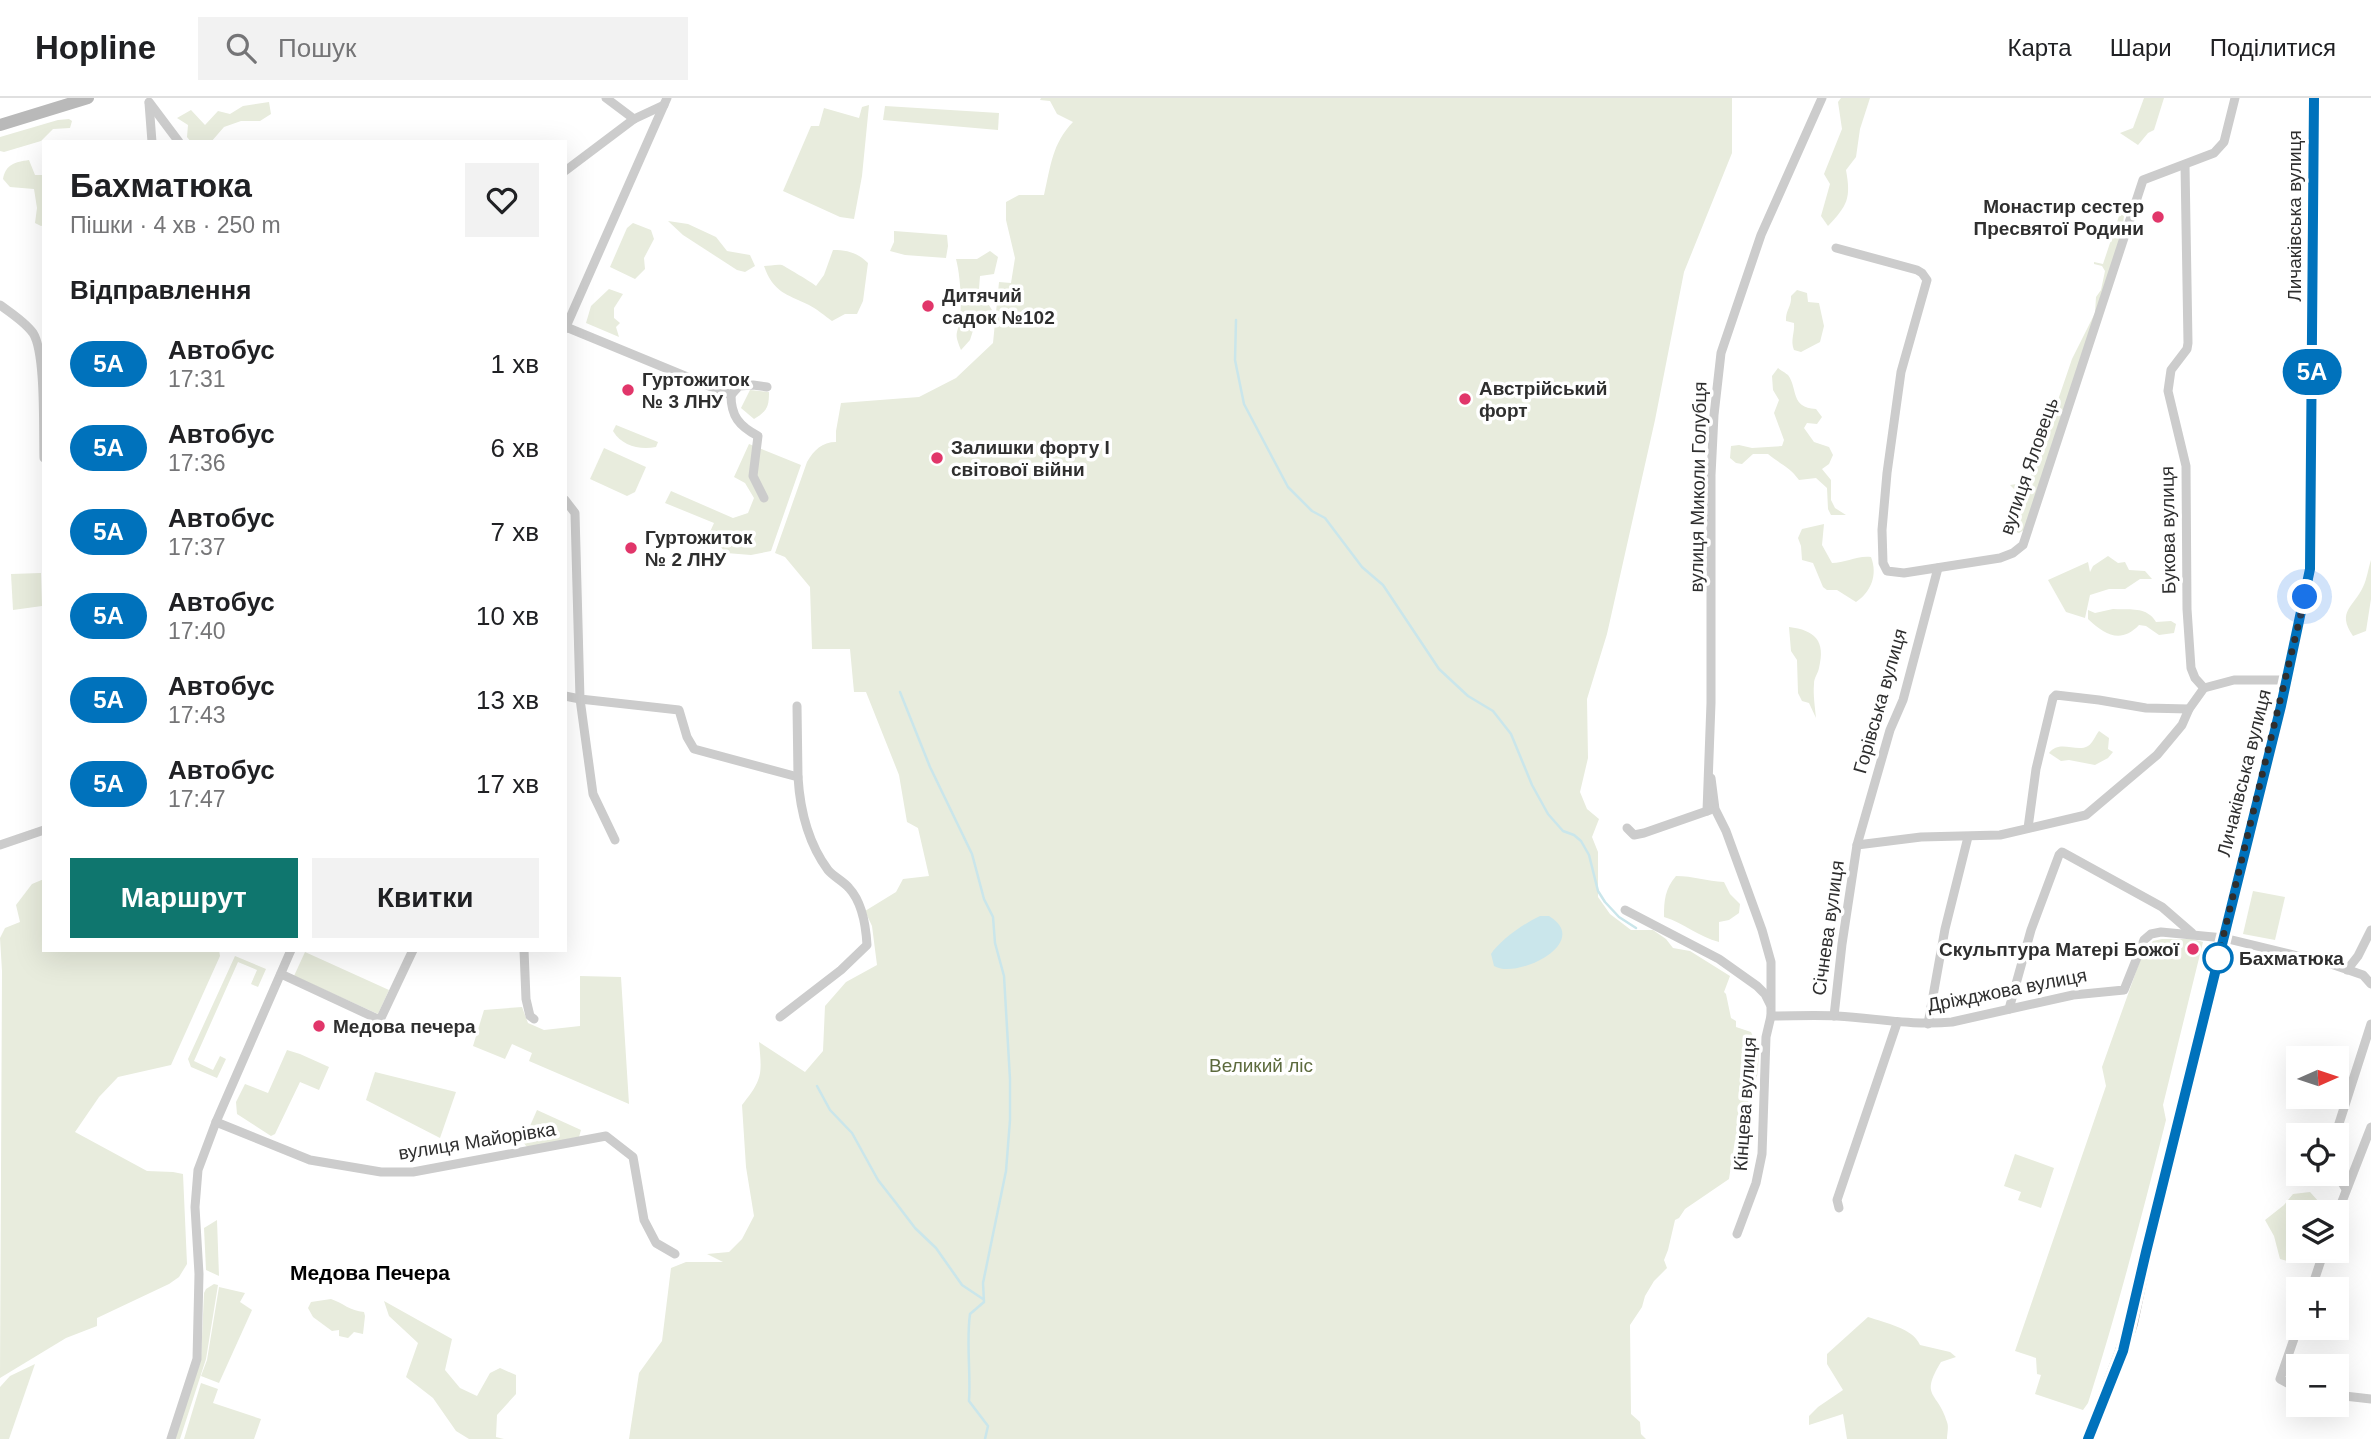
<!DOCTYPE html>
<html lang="uk">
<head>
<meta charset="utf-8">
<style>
  body { margin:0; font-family:Arial,sans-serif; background:#f2f2f2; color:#202124; height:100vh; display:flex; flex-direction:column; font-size:26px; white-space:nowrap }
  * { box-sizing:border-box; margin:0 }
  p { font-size:23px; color:#757577 }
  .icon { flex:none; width:38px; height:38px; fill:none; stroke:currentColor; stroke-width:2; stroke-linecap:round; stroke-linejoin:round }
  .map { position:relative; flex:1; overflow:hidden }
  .side { position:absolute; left:42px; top:42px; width:525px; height:812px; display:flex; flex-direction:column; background:#fff; border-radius:0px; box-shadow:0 7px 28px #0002 }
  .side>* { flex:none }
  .badge { padding:0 14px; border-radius:23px; font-size:24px; line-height:46px }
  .needle { width:46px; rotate:87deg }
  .fabs { position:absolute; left:2286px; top:948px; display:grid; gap:14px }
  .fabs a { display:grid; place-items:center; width:63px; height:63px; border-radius:0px; background:#fff; box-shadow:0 7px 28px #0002; font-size:35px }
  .you { position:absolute; width:35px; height:35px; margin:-18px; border:5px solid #fff; border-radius:50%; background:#1a73e8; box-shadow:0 0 0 10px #1a73e833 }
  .map>.badge { position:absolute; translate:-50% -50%; box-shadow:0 0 0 4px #fff }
  h2 { padding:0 28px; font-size:26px; line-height:63px }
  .round { display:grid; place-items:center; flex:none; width:74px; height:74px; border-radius:0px; background:#f2f2f2 }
  .overview { display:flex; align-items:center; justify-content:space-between; height:119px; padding:0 28px }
  h1 { font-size:33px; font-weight:700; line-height:52px }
  .primary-button { display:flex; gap:14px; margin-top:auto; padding:14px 28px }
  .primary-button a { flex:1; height:80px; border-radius:0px; background:#0f766e; color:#fff; font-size:28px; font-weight:700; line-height:80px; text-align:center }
  .primary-button a+a { background:#f2f2f2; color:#202124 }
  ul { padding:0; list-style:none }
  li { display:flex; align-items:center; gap:21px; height:84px; padding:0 28px }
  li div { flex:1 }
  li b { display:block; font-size:26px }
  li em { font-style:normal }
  li .badge { min-width:77px; font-weight:700; text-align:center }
  header { display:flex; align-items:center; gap:42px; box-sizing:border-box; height:98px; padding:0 35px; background:#fff; border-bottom:2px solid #e0e0e0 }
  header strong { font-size:33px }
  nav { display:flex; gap:38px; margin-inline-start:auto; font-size:24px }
  .search { width:490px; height:63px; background:#f2f2f2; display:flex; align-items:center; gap:18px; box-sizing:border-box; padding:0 24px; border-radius:0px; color:#757577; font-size:26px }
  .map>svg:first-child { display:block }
  .green { fill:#e8ecdd }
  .water { fill:#cae6eb }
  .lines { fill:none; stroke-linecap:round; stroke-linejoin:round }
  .stream { stroke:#cae6eb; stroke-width:2.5 }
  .minor { stroke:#ccc; stroke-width:9 }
  .secondary { stroke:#b9b9b9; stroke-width:12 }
  .primary { stroke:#a7a7a7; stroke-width:14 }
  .line-casing { stroke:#fff; stroke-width:16 }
  .line { stroke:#0072bc; stroke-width:10 }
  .walk { stroke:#2f2f2f; stroke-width:7; stroke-dasharray:0 12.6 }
  .poi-dot { fill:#e1366a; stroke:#fff; stroke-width:2.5 }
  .stop-dot { fill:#fff; stroke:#0072bc; stroke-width:3.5 }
  .labels { text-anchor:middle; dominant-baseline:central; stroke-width:7; stroke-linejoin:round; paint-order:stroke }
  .poi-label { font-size:19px; font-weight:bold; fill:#2f2f2f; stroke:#fff; text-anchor:start }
  .street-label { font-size:19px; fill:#2f2f2f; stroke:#fff }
  .stop-label { font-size:19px; font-weight:bold; fill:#2f2f2f; stroke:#fff; text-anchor:start }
  .park-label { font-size:19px; fill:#5c6a3d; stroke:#fff }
  .neighbourhood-label { font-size:21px; font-weight:bold; fill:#000; stroke:#fff }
</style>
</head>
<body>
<header>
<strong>Hopline</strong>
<div class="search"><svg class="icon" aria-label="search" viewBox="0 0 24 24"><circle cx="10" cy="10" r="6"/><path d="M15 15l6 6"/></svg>Пошук</div>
<nav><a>Карта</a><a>Шари</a><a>Поділитися</a></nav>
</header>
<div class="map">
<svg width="2371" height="1341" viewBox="0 0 2371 1341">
  <rect width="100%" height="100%" fill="#fff"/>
  <g class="green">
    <path d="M1041,0h691v55l-48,119 -29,148 -48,214 -20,65 1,59 -8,34 7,17 12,10 -7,18 6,15v45l12,17 21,16h22l13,9 7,9 17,3 40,25 -6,16 2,2 5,24 5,3v6l15,5 8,18 -1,20 -9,58 -14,12 -6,39 -44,30 -6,9 -4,2 -7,30 -4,10 3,8 -13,13 -9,15 -3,11 -12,18 1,89 9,8 1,12 5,5h-1017l10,-66 23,-32 9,-73 15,-6h37l-16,-8 22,-2 13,-13 12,-23 -8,-49 -4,-62c21,-26 20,-31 17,-63l46,30 18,-21 2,-45 21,-24 31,-17 -5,-39 -7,-15 31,-19 7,-13 26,-3 -11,-48 -11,-6 -8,-47 -33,-83h-12l-4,-43h-38l-2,-62 -25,-30 -10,-4 32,-91c7,-12 15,-20 29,-20v-11l5,-28 78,-6 37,-19 37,-35 6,-61 12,1 4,-25 -9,-38v-18l13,-7h25c7,-30 8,-51 29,-73l-16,-8 -7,-13 -10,-1z"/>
    <path d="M1841,0h29l-10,31 -4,28 -10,13c5,28 2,35 -18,56l-7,-10 9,-32 -6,-10 18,-45 -4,-27z"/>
    <path d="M2144,0h20l-10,32 -6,3 -10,12 -18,-12 13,-5z"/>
    <path d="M269,4l2,12 -11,7h-19l-17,6 -13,15h-20l-4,-5 1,-12 -11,-7 14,-8 14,15 13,-14 12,3 13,-8z"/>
    <path d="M869,7l-7,71 -8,43 -14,-2 -57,-26 28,-65h8l5,-18 35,10 3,-11z"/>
    <path d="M885,8l114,7 -1,17 -115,-10z"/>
    <path d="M69,21l3,2 -2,7 -17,1 -12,12 -37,11 -4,-1v-14l58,-17z"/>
    <path d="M29,62l6,15h9v50l-3,1 -6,-3 2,-15 -3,-19 -24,-2 -7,-8c3,-15 12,-17 26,-19z"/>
    <path d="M2123,106l2,2 -4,37 -97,287 -5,3 -6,-2 -3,-16 4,-5 7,-21h-7l-4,-4 13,-2 7,-4 6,-24 8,-14 28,-82 23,-46 1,-16 5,-7 4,-19 -3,-5 -8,-2v-2l9,2z"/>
    <path d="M668,123l20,3 28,13 11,14 23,4 5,11 -10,6 -8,-2 -54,-35z"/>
    <path d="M633,125l18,7 3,9 -10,19 1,11 -10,10 -25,-12 17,-39z"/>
    <path d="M894,133l53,4 1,11 -2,12 -41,-3 -15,-4 4,-9z"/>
    <path d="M833,152c15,0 25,3 35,13l-5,38 -6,13h-12l-13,7c-7,-5 -15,-12 -23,-16 -23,-11 -36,-13 -45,-39 5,0 13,-2 18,-1 4,2 31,18 34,21l8,-11z"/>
    <path d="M990,153l8,6 -4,17 -14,2 -1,13 13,21 -15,8 -7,22 -9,10c-8,-19 -3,-14 -1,-33 2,-16 0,-43 -4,-58h21z"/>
    <path d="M609,191l14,5 -9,14v10l6,5 -4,4 3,10 -33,-14 5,-17z"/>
    <path d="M1797,192l10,3 1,9 11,1 5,23 -4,16 -19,10 -7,-2c-4,-10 1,-17 0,-27l-8,-2c-1,-10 6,-15 5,-25z"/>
    <path d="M1778,270c1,1 9,6 10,7 10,13 2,33 28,34l6,8 -5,7 -10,-1 -3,5 10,14 15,5 4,8 -4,9 -7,5 9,11v20l4,8 11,7h-15l-3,-6 -1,-21 -11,-10 -17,2c-9,-13 -19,-16 -31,-26h-15l-11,10 -6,-1 -6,-5 1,-12 8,-1 13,3 30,-2 2,-6 -10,-27 5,-13 -6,-10 -1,-14z"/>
    <path d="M750,292l19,2c0,15 -2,19 -15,27l-13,-11z"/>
    <path d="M616,327l42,17 -2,5c-17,3 -34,-1 -43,-16z"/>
    <path d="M749,346l52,21 -30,86 -20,4 -25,-2 -17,-19 5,-11 -49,-20 6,-12 62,27 15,-5 6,-15 -9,-15 -11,-6z"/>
    <path d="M604,350l42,19 -11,25 -8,4 -37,-17z"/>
    <path d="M1824,426l-2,21 10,18c13,0 26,-8 39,-6 7,18 0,35 -15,45l-19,-12h-10l-4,-3 -10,-24 -11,-3 -1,-14 -3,-8 4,-9z"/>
    <path d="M2108,458l10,7 7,-1 4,8 16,1 7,8h-12l-15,10h-16l-19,6 -5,23 -19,-6 -18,-32 40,-18 2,10 3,-6z"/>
    <path d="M2371,462v39l-5,32 -13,5c-17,-25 1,-29 10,-49 4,-8 5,-18 8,-27z"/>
    <path d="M41,475l1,33 -29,4 -2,-36z"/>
    <path d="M2113,511c16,1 34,-3 43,13l15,-1 5,3 -2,9 -15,2 -13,-9 -7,-1c-18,19 -34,10 -51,-6v-9l7,3z"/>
    <path d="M1789,529c26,3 37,14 30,41 -1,6 -5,9 -5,16 -1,11 1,23 2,34l-7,-15 -7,-2 -4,-8 -1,-33 -6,-9z"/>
    <path d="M2099,633l10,7 -1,11 5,3 -5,6 -13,7 -26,-5 -8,1 -12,-8c11,-14 27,0 39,-7 5,-3 7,-10 11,-15z"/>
    <path d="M1676,778c17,0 31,5 48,6l6,12 10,10 -1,9 -10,7 -10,2v20c-20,-5 -35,-19 -55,-25 0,-17 1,-28 12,-41z"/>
    <path d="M44,781v71h175l1,6 -49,109 -53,12 -19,20 -24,35 72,39 26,1 10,2 4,90 -8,13 -10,7 -72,34v8l-31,12 -66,40 2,-407 -2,-33 5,-10 15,-6 -4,-17 16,-21z"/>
    <path d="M2253,793l32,6 -10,43 -32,-6z"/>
    <path d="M2162,841h31l10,3 -40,163 3,15c-24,95 -48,189 -78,283l-5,7 -48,-16 6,-19 -4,-1 -1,-16 -21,-7 91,-265 -4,-19 40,-112 11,-14z"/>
    <path d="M305,854l84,38 -11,24 -84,-38z"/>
    <path d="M235,858l31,13 -8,18 -7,-3 6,-14 -19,-8 -44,99 19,9 7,-14 6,3 -9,19 -26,-11 -3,-8z"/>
    <path d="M580,878l41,1 8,127 -100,-43 3,-8 -20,-9 -7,15 -32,-13 11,-36 38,-3 6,16 16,7 36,-4z"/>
    <path d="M287,952l13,4 29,13 -10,23 -19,-8 -25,52 -4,2 -34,-22 -1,-12 9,-18 23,9z"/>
    <path d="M375,974l81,20 -16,46 -74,-38z"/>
    <path d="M537,1012l44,20 -2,7 -52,10 -4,-5z"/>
    <path d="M2015,1056l39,14 -13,40 -23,-8 3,-8 -17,-6z"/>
    <path d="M2310,1094l9,10 -5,11h-16v38l-7,11 -11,-3 -6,-23 -9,-16 19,-15 9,-11z"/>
    <path d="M217,1122l2,56 -13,-6 -2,-42z"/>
    <path d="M214,1186l4,1 -12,74 -26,80h-6l27,-79 3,-67 2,-4z"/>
    <path d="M219,1189l26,6 -5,9 12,8 -33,73 -18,-7 6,-16z"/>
    <path d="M331,1201c12,4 19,12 33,13l1,4 -2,18 -9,-2 -6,6 -9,-2v-6l-7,1 -19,-14 -5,-9 3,-6z"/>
    <path d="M384,1203l68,38 -7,31 15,18 17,8 13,-23 10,-5 16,7v19l-19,21 -1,22 8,2h-35l-13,-8 -23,-33 -27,-21 12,-34 -29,-27z"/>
    <path d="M1868,1219c17,6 45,11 52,28l30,7 6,5 -15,5c-22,36 -3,29 6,60 2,5 0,12 0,17h-100l-4,-25 -34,11v-9l9,-9 25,-17 -16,-26v-10z"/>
    <path d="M35,1266l-26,75h-9v-52l10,-11z"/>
    <path d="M201,1285l17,6 -5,14 48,16 -7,20h-70z"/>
  </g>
  <path class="water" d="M1540,818h9c44,27 -33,64 -55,50l-3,-12c8,-13 35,-32 49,-38z"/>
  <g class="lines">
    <g class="stream">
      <path d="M1236,222l-1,40 9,44 44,83 24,24 13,7 37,49 21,18 56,84 29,27 25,15 18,23 21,51 16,29 15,17 11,4 7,6 8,14 9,36 7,11 14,15 17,11"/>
      <path d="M900,594l30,75 42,87 12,45 9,18 2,26 9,33 6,103v41l-4,51 -23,112 1,19 -14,12c-4,29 1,58 -1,87l19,25 -3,13"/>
      <path d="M817,988l13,24 22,23 26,47 18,23 19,25 21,20 26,37 21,14"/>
    </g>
    <g class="minor">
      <path d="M606,0l28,21"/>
      <path d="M149,4l30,40"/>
      <path d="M149,5l3,39"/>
      <path d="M565,73l69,-52 30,-14"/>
      <path d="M1836,150l81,22 5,3 5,7 -26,92 -14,101 -5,57 1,33 4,8 17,2 96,-15 13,-5 10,-8 120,-365 71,-27 10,-11 11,-44"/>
      <path d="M0,207c11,8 25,17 33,28 13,20 10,98 11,125"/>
      <path d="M566,229l165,68 8,-9 14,-1 14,2"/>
      <path d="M565,231l102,-231"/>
      <path d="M731,297c0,21 8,31 27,41l-5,40 11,22"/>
      <path d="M565,402l10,13 5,186 99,11 8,27 7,12 104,28c2,33 10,66 30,93 6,7 15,11 21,18 13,14 17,39 18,57l-26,25 -61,47"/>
      <path d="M2204,590l30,-8h53"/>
      <path d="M565,598l15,3 13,95 22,46"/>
      <path d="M797,608l1,71"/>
      <path d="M1711,680l4,31 11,22 36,99 9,32v54l-5,21 -4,117 -6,29 -19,51"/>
      <path d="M1707,713l4,-108v-228l3,-60 7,-62 40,-118 61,-137"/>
      <path d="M1627,730l7,7 10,-2 66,-23"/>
      <path d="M2028,730l8,-59 17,-71 3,-3 43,5 47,8 43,1"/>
      <path d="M0,747l44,-15"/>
      <path d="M1857,747l64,-8 79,-2 86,-20 71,-60 25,-30 7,-16 15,-21 -9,-10 -4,-10 -4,-59 -1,-143 -18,-75 3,-21 16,-21 1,-6 -3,-178"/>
      <path d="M1625,812l94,49 38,27 8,8 5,10"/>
      <path d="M524,852l2,49 4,17 4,3"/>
      <path d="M2347,872l11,-14 13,-26"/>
      <path d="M281,876l99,46 33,-70"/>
      <path d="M2009,911l22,-79 28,-75 3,-3 100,55 30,26"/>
      <path d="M1771,918c22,0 44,-1 66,0 39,2 75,10 115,6l121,-27 51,-5 20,-50 7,-6 10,-2 63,6 107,26 32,11 8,9"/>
      <path d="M1834,918l8,-72 15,-99 33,-115 13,-30 35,-132"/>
      <path d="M1928,926l17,-95 23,-92"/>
      <path d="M216,1024l94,38 71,12h32l193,-36 27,21 11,63 12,23 19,11"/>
      <path d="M2335,1038l36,-112"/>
      <path d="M2336,1075l10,16"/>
      <path d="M1839,1110l-2,-8 60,-177"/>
      <path d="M2336,1119l35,-90"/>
      <path d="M2311,1192l13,-39"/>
      <path d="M2298,1229l-18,52 18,10"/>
      <path d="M2336,1297l35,4"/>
      <path d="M171,1341l26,-80 2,-85 -4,-67 3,-37 18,-48 75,-172"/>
    </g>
    <path class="secondary" d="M0,27l88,-27"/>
    <path class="primary" d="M2088,1341l34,-88 9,-28 15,-71 141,-572 23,-112 4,-470"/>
  </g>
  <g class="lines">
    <defs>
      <path id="line" d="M2088,1341l35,-88 23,-99 135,-546 29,-137 4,-471"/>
    </defs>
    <use href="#line" class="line-casing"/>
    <use href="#line" class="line"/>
    <path class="walk" d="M2218,860l87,-361"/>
  </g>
  <g class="poi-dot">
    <circle cx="2158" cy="119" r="7"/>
    <circle cx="928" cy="208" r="7"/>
    <circle cx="628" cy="292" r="7"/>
    <circle cx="1465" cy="301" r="7"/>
    <circle cx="937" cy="360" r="7"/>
    <circle cx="631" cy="450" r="7"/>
    <circle cx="2193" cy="851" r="7"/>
    <circle cx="319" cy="928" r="7"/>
  </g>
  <circle class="stop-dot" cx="2218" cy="860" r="14"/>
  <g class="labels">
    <g class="poi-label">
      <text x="2144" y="108" text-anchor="end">Монастир сестер<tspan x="2144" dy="22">Пресвятої Родини</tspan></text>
      <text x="942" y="197">Дитячий<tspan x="942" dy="22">садок №102</tspan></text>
      <text x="642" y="281">Гуртожиток<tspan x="642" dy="22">№ 3 ЛНУ</tspan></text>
      <text x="1479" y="290">Австрійський<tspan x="1479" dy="22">форт</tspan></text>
      <text x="951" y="349">Залишки форту І<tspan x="951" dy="22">світової війни</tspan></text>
      <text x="645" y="439">Гуртожиток<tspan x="645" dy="22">№ 2 ЛНУ</tspan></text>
      <text x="2179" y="851" text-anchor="end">Скульптура Матері Божої</text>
      <text x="333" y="928">Медова печера</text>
    </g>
    <g class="street-label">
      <text transform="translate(2294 118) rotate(-90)">Личаківська вулиця</text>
      <text transform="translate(2029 368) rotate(-71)">вулиця Яловець</text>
      <text transform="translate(1698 389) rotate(-89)">вулиця Миколи Голубця</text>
      <text transform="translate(2168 432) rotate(-91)">Букова вулиця</text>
      <text transform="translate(1880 603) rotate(-74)">Горівська вулиця</text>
      <text transform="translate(2244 675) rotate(-76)">Личаківська вулиця</text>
      <text transform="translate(1828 830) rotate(-82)">Січнева вулиця</text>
      <text transform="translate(2007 892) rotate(-11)">Дріжджова вулиця</text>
      <text transform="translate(1745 1006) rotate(-86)">Кінцева вулиця</text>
      <text transform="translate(477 1043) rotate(-9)">вулиця Майорівка</text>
    </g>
    <g class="stop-label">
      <text x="2239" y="860">Бахматюка</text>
    </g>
    <g class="park-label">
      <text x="1261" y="967">Великий ліс</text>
    </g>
    <g class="neighbourhood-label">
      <text x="370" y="1174">Медова Печера</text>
    </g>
  </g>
</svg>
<div class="fabs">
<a><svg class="needle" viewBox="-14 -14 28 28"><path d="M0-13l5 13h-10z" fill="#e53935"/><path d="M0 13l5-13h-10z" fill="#757577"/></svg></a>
<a><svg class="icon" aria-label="locate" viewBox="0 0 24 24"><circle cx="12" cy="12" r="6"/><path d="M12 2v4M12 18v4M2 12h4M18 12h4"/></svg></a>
<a><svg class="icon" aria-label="layers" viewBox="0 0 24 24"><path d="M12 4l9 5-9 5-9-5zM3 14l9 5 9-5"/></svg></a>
<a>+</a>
<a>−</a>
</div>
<div class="you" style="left:2305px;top:499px"></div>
<b class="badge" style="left:2312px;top:274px;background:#0072bc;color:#fff">5А</b>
<section class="side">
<div class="overview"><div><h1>Бахматюка</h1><p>Пішки · 4 хв · 250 m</p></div><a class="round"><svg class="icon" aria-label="heart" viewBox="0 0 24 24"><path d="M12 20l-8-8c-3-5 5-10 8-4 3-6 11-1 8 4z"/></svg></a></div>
<h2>Відправлення</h2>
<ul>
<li><span class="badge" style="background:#0072bc;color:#fff">5А</span><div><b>Автобус</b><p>17:31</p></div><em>1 хв</em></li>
<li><span class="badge" style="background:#0072bc;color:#fff">5А</span><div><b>Автобус</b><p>17:36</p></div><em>6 хв</em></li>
<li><span class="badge" style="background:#0072bc;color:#fff">5А</span><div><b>Автобус</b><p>17:37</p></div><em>7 хв</em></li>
<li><span class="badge" style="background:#0072bc;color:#fff">5А</span><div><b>Автобус</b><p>17:40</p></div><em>10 хв</em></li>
<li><span class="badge" style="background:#0072bc;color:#fff">5А</span><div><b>Автобус</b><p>17:43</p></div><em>13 хв</em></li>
<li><span class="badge" style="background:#0072bc;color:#fff">5А</span><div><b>Автобус</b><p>17:47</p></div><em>17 хв</em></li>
</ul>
<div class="primary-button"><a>Маршрут</a><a>Квитки</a></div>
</section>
</div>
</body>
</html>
